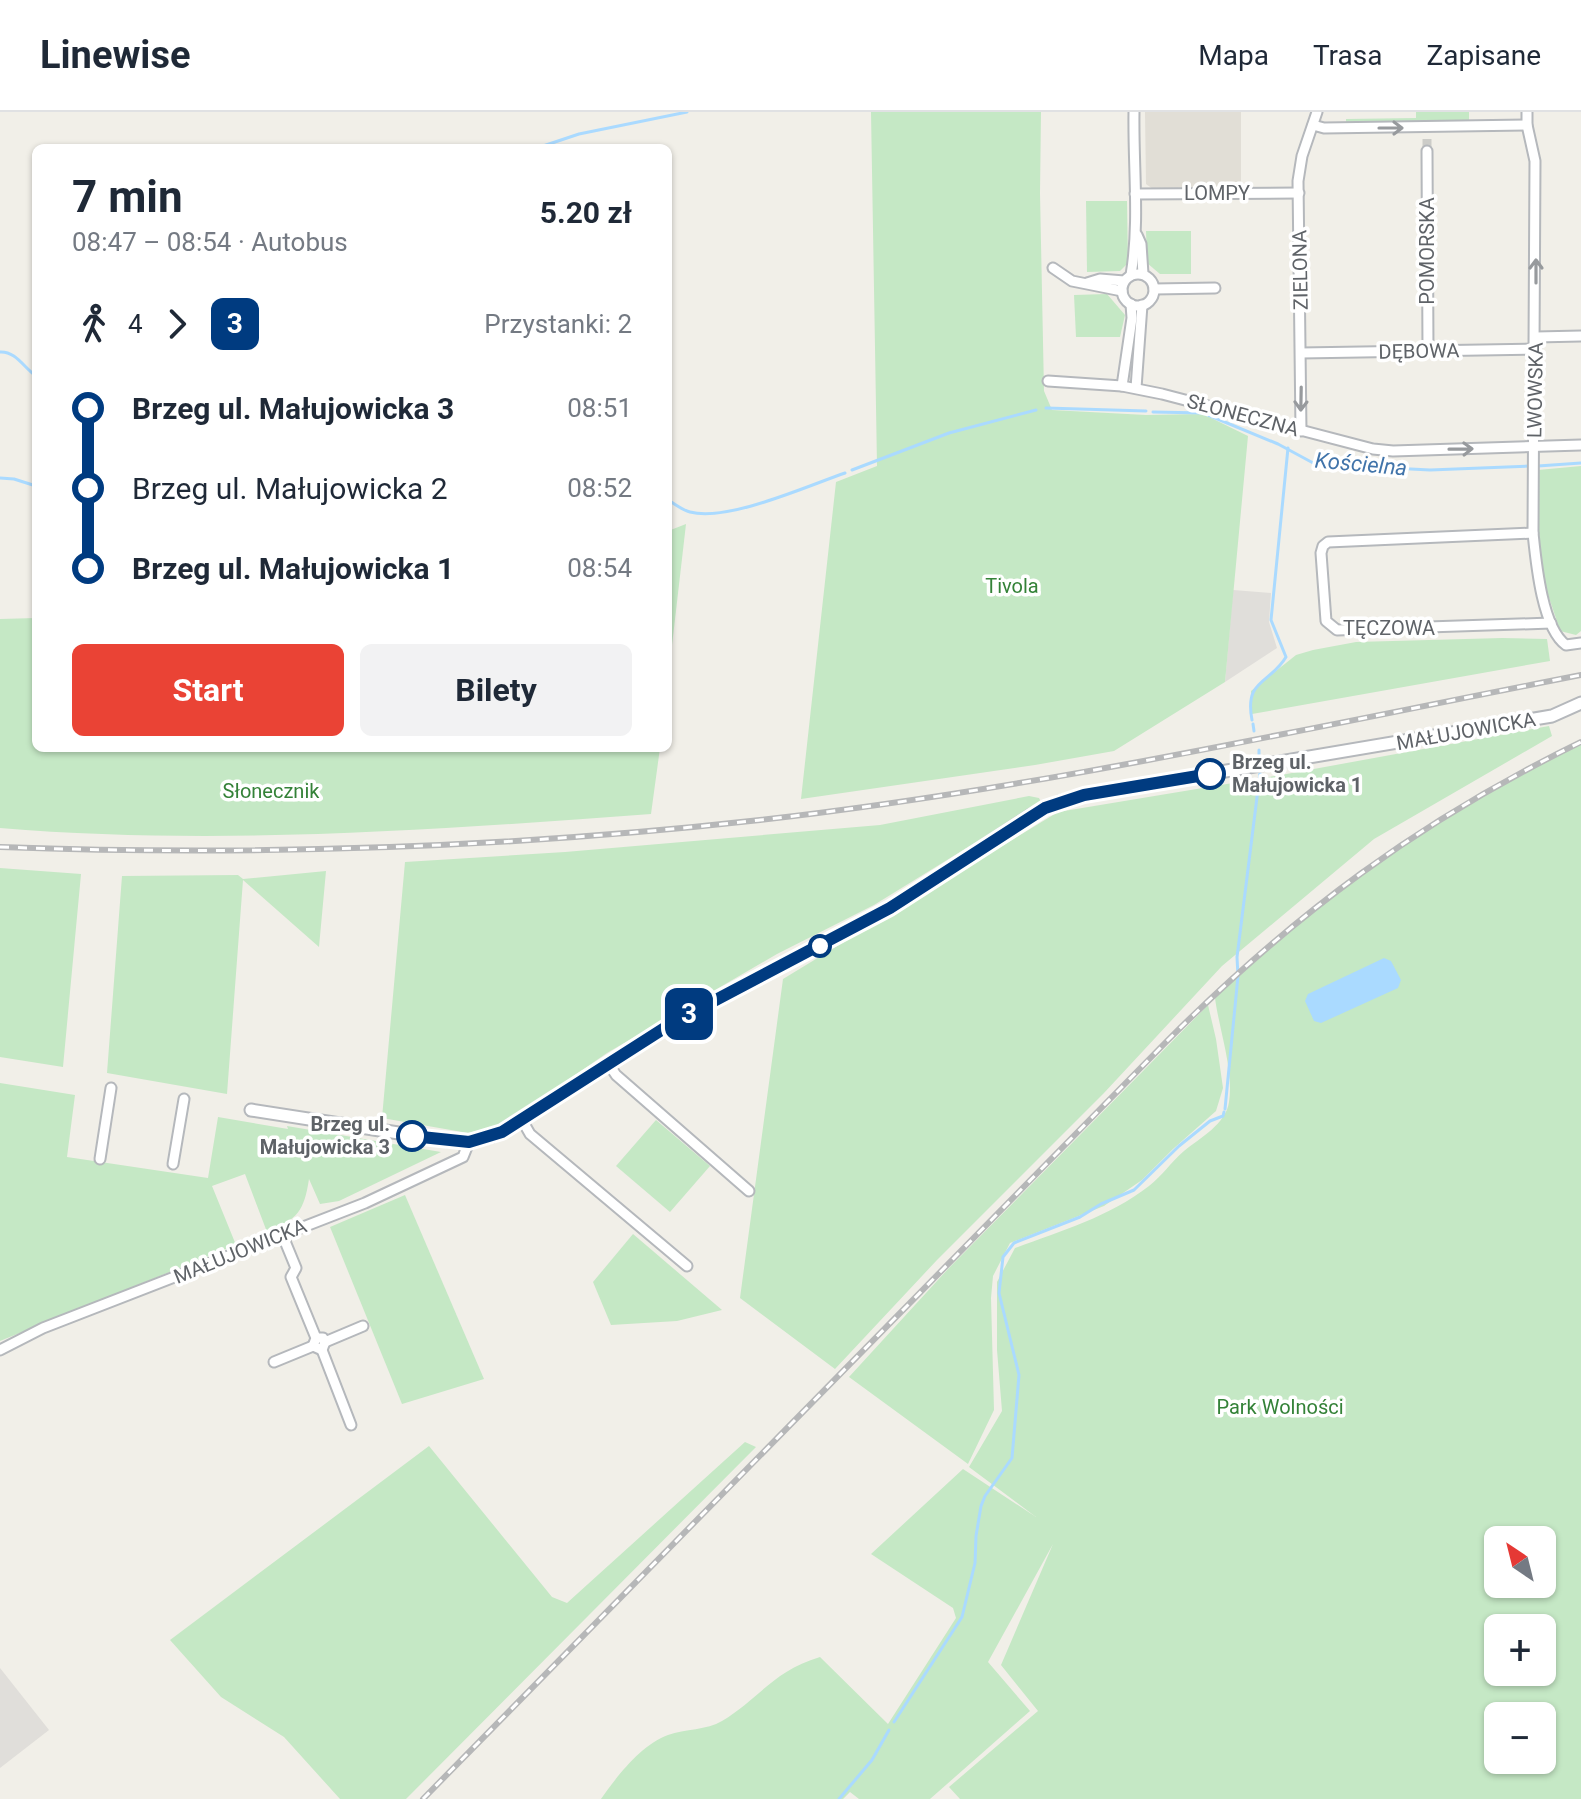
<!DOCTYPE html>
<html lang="pl">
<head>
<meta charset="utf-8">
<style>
  body { margin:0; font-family:Roboto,sans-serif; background:#f2f2f3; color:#1f2937; height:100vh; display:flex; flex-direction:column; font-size:30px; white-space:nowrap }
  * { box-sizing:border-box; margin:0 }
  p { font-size:26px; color:#747a83 }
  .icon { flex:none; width:44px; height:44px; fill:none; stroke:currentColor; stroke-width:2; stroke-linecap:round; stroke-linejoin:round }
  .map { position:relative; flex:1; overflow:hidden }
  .details { position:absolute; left:32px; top:32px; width:640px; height:608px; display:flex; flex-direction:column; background:#fff; border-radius:12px; box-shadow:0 2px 6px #0004 }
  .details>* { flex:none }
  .badge { padding:0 16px; border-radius:12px; font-size:28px; line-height:52px }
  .needle { width:52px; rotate:325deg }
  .buttons { position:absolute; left:1484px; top:1414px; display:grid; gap:16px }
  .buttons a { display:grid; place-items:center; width:72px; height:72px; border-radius:12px; background:#fff; box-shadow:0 2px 6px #0004; font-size:40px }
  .map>.badge { position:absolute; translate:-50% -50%; box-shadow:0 0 0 4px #fff }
  .legs { display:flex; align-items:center; gap:12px; height:88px; padding:0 40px; font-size:26px }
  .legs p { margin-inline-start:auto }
  .head { display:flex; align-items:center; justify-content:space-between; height:136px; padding:0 40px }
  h1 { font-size:44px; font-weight:700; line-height:60px }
  .cta { display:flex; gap:16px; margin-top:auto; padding:16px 40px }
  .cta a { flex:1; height:92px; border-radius:12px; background:#ea4335; color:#fff; font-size:32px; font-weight:700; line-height:92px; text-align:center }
  .cta a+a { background:#f2f2f3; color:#1f2937 }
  ul { padding:0 40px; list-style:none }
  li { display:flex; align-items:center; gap:28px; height:80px; font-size:30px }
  li i { display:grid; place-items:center; width:12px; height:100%; margin:0 10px; background:currentColor }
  li i::after { content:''; width:20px; height:20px; margin:-10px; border:6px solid; border-radius:50%; background:#fff }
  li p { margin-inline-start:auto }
  li:first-child i { background:linear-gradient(#0000 50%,currentColor 0) }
  li:last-child i { background:linear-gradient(currentColor 50%,#0000 0) }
  header { display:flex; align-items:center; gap:48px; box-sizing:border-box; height:112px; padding:0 40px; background:#fff; border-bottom:2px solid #e0e1e3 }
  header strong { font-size:38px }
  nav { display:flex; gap:44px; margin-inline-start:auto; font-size:28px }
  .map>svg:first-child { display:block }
  .industrial { fill:#e0deda }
  .education { fill:#e1ded6 }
  .green { fill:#c5e8c5; fill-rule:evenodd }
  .water { fill:#aadaff }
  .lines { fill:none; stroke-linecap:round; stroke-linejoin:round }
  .stream { stroke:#aadaff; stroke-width:3 }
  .minor-tunnel { stroke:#ccccc8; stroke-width:9; stroke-dasharray:9 4.5; stroke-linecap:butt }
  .minor-casing { stroke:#b5b8bc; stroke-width:13 }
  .tertiary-casing { stroke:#b5b8bc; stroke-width:15 }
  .minor { stroke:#fff; stroke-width:9 }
  .tertiary { stroke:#fff; stroke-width:11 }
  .rail-casing { stroke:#b6b7b8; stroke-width:6 }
  .rail { stroke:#fff; stroke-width:3; stroke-dasharray:9; stroke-linecap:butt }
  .oneway { stroke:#979a9d }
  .line-1-casing { stroke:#fff; stroke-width:18 }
  .line-1 { stroke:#003b80; stroke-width:12 }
  .stop-1-dot { fill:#fff; stroke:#003b80; stroke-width:4 }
  .labels { text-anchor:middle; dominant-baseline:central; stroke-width:7; stroke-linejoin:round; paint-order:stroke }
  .street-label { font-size:20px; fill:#5f6368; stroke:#fff }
  .park-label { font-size:20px; fill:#348238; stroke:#fff }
  .stop-label { font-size:20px; font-weight:bold; fill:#5f6368; stroke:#fff; text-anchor:start }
  .water-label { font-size:22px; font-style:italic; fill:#4174aa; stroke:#fff }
</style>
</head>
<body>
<header>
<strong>Linewise</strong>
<nav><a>Mapa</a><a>Trasa</a><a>Zapisane</a></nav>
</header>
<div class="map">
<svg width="1581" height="1687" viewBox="0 0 1581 1687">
  <rect width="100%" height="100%" fill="#f1efe8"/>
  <g class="industrial">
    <path d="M1233,478l38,3 -2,29 8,26 -52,34z"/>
    <path d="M0,1556l49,62 -49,38z"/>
  </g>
  <path class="education" d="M1145,0h96v76l-88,1 -7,-5z"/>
  <g class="green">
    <path d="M871,0h170l-1,81 4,198 8,19 94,5 57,-1 45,22 -23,246 -111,69 -79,14 -234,34 35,-317 41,-16z"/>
    <path d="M1416,0h53v11l-123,3v-7l70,-1z"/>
    <path d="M1086,89h41l1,62 -8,8 -33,1z"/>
    <path d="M1146,119h45v43h-31l-13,-11z"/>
    <path d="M1107,182l18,21 -5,22h-44l-2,-42z"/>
    <path d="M1581,354v165l-5,4 -16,-4c-6,-20 -14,-40 -19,-60 -7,-33 -5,-68 -3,-101z"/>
    <path d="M686,412l-18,156v-149z"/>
    <path d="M36,506v130h624l-9,66c-216,16 -434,32 -651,14v-209z"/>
    <path d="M1502,526l45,1 3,22 -298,53 -1,-23 45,-36 17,-5 43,-8z"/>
    <path d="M1549,614l3,10 -178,103 -152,127 -118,127 -167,167 -102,109 -95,-71 43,-319 275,-167 223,-37z"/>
    <path d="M1581,633v1054h-621l-11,-12 89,-76 -37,-46 52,-121 -65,118 42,49 -100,88h-71l-9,-7 -7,7h-242c16,-23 40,-54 67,-64 17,-6 39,-5 54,-14 38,-23 51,-50 98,-64l68,67 68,-106 -3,-10 -82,-54 92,-85 73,48 -67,-50 33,-56 -5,-61v-68l18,-34c46,-17 94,-31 134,-62 13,-10 22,-24 35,-35 16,-13 42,-27 45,-49 5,-31 -10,-73 -14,-104l31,-33 141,-112 64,-42 77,-42zM1498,1428h44v44h-44zM1498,1516h44v44h-44zM1498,1604h44v44h-44z"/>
    <path d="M1029,684l10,2 2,4 -167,103 -97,49 -170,99 -103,71 -36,9 -86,-15 23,-256 160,-10 315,-27z"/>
    <path d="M0,756l81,6 -18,193 -63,-10z"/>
    <path d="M326,759l-7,76 -76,-67 -16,214 -120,-21 15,-197 116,-1 5,4z"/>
    <path d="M1208,893l8,34 7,49 -7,23 -43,38 -31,31 -38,26 -94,37 -17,33 -2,22 3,112 -26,54 -119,-87 99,-108z"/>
    <path d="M0,971l75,12 -8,62 141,21 10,-61 70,12 -1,-3 154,26 -102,49 -19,3 -11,-25c-5,32 -11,40 -42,53l-22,-58 -33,12 24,59 -236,96z"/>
    <path d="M656,1008l54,46 -40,46 -54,-46z"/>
    <path d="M405,1083l79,184 -82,25 -72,-177z"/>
    <path d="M633,1122l89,76 -45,11 -66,4 -18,-43z"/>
    <path d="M745,1330l11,5 -350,352h-66l-56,-62 -63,-40 -51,-57 259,-194 123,151 15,6z"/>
  </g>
  <path class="water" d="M1384,846l7,3 10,19 -3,8 -77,35 -7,-2 -9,-20 3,-7z"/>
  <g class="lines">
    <g class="stream">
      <path d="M537,36l42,-14 108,-22"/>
      <path d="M0,240c16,-1 24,16 36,24"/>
      <path d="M1046,296l100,3"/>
      <path d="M1153,300l50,1 75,31 37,20 115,6 100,-4"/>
      <path d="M1538,354l43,-3"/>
      <path d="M852,358l97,-37 87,-23"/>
      <path d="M0,366l14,1 22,7"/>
      <path d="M668,388c7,4 14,10 22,12 38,10 117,-26 155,-39"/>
      <path d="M1252,608c-8,-41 18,-36 34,-63l-15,-37 17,-172"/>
      <path d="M1253,612l1,7"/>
      <path d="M1259,638v8"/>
      <path d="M1225,997l13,-133 -1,-19 23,-184"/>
      <path d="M894,1610l68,-105 13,-54 1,-27 5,-30 4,-10 27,-38 7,-83 -20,-82 4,-36 11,-14 66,-26 21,-13 33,-14 45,-44 31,-25 13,-5 1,-4"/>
      <path d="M839,1687l33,-39 17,-30"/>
    </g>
    <path class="minor-tunnel" d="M1427,27v12"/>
    <defs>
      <g id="minor">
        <path d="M1527,0v13l8,36 -2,372c3,29 9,95 33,112l15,-2"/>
        <path d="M1313,13l11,3 203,-3"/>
        <path d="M1427,39l1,200"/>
        <path d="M1135,82l164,-1"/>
        <path d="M1137,123l4,9 2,30"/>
        <path d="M1053,156l19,13 50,10"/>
        <circle cx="1138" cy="178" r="16"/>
        <path d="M1131,163c9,-54 2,-108 3,-163"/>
        <path d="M1087,171l13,-4 24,2"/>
        <path d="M1154,177l61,-1"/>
        <path d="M1536,225l45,-1"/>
        <path d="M1301,241l235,-4"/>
        <path d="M1048,269l74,5 40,8 211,55 20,2 188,-6"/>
        <path d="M1122,274l10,-68 -1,-14"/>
        <path d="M1136,276l6,-83"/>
        <path d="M1301,319l-3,-250 4,-25 15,-44"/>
        <path d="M1533,421l-205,9 -5,4 -2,7 5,68 11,9 214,-7"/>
        <path d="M608,951l8,12 133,116"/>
        <path d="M522,1008l8,14 157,132"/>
        <path d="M100,1047l11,-71"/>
        <path d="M173,1052l11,-65"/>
        <path d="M282,1122l14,34 -5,9 25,61 -3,8 9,4 3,-8 -2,-4h-7"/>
        <path d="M325,1230l38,-16"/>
        <path d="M0,1238l43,-22 322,-125 98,-46 6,-15"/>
        <path d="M322,1238l29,75"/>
        <path d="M274,1250l39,-16"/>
      </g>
      <path id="tertiary" d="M251,998l199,31 19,1 24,-6 181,-114 216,-114 141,-93 28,-13 25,-7 468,-79 29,-13"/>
    </defs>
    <use href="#minor" class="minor-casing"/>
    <use href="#tertiary" class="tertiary-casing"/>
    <use href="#minor" class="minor"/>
    <use href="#tertiary" class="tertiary"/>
    <defs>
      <g id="rail">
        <path d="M0,735c254,9 508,1 760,-27 276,-31 548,-92 821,-145"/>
        <path d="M423,1687l744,-758c127,-127 252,-220 414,-299"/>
      </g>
    </defs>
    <use href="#rail" class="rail-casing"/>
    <use href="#rail" class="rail"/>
  </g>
  <defs><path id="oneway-shaft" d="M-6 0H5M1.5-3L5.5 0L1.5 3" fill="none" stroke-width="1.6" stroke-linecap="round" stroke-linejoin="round" transform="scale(2)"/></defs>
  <g class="oneway">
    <use href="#oneway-shaft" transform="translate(1391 16)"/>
    <use href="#oneway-shaft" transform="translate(1536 159) rotate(-90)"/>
    <use href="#oneway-shaft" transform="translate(1301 287) rotate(91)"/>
    <use href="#oneway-shaft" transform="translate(1461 337) rotate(-1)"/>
  </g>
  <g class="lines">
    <defs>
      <path id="line-1" d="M412,1024l57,6 33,-10 172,-110 216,-114 155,-100 39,-13 126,-21"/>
    </defs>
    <use href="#line-1" class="line-1-casing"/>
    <use href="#line-1" class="line-1"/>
  </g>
  <g class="stop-1-dot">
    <circle cx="1210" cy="662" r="14"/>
    <circle cx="820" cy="834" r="10"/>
    <circle cx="412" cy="1024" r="14"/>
  </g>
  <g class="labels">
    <g class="street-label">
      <text x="1217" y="81">LOMPY</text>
      <text transform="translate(1427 139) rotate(-90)">POMORSKA</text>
      <text transform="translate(1300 158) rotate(-91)">ZIELONA</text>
      <text transform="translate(1419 239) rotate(-1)">DĘBOWA</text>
      <text transform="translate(1535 278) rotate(-89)">LWOWSKA</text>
      <text transform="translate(1243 303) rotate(15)">SŁONECZNA</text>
      <text x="1389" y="516">TĘCZOWA</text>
      <text transform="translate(1466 619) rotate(-10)">MAŁUJOWICKA</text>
      <text transform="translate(240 1139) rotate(-22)">MAŁUJOWICKA</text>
    </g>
    <g class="park-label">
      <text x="1012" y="474">Tivola</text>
      <text x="271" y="679">Słonecznik</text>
      <text x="1280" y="1295">Park Wolności</text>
    </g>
    <g class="stop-label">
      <text x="1232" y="650">Brzeg ul.<tspan x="1232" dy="23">Małujowicka 1</tspan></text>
      <text x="390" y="1012" text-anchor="end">Brzeg ul.<tspan x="390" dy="23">Małujowicka 3</tspan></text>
    </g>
    <g class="water-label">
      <text transform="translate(1361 352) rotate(5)">Kościelna</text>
    </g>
  </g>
</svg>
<div class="buttons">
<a><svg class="needle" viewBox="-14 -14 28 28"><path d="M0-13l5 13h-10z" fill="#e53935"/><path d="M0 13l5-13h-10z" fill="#747a83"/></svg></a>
<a>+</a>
<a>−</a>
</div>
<b class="badge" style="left:689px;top:902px;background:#003b80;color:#fff">3</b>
<section class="details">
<div class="head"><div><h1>7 min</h1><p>08:47 – 08:54 · Autobus</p></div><b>5.20 zł</b></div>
<div class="legs"><svg class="icon" aria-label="walk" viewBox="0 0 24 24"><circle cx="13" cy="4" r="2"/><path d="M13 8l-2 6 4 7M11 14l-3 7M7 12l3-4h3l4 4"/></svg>4<svg class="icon" aria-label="forward" viewBox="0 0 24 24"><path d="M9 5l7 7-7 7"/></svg><b class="badge" style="background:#003b80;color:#fff">3</b><p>Przystanki: 2</p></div>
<ul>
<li><i style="color:#003b80"></i><b>Brzeg ul. Małujowicka 3</b><p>08:51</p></li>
<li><i style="color:#003b80"></i><span>Brzeg ul. Małujowicka 2</span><p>08:52</p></li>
<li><i style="color:#003b80"></i><b>Brzeg ul. Małujowicka 1</b><p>08:54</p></li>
</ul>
<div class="cta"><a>Start</a><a>Bilety</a></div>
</section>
</div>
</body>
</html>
